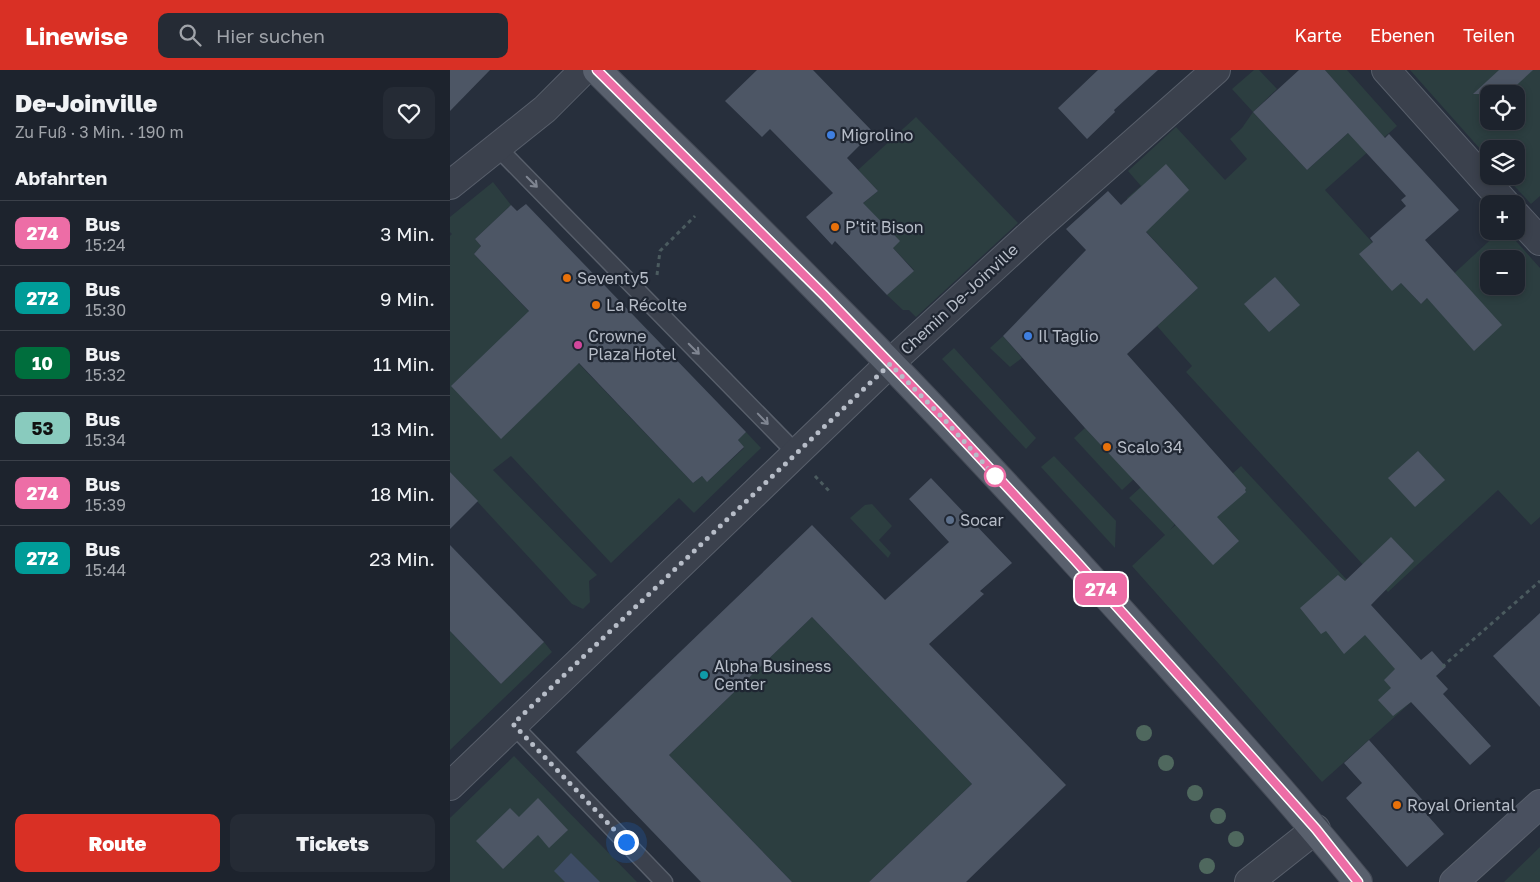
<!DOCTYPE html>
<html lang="de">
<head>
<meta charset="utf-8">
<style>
  body { margin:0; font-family:"Golos Text",sans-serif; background:#252b35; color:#f1f3f6; height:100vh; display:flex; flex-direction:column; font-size:19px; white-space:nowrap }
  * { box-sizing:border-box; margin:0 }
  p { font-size:16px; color:#a0a4aa }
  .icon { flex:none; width:28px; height:28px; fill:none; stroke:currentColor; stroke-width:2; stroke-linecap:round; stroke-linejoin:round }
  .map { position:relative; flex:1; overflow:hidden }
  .side { display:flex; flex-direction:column; background:#1d232d; width:450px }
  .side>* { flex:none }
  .badge { padding:0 10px; border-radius:8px; font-size:18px; line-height:32px }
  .controls { position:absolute; left:1030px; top:15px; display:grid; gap:10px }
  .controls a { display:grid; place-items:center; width:45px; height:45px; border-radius:10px; background:#1d232d; box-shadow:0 2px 8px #0003,0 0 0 1px #3b4049; font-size:25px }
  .you { position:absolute; width:25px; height:25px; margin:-12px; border:4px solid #fff; border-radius:50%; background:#1a73e8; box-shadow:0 0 0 8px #1a73e833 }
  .map>.badge { position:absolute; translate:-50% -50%; box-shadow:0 0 0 2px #fff }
  h2 { padding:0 15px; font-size:19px; line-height:45px }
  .round { display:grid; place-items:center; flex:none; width:52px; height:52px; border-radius:10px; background:#252b35 }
  .headline { display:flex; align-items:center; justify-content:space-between; height:85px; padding:0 15px }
  h1 { font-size:24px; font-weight:800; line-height:38px }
  .action { display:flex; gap:10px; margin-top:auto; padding:10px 15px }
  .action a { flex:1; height:58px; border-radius:10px; background:#d93025; color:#fff; font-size:20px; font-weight:800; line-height:58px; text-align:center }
  .action a+a { background:#252b35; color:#f1f3f6 }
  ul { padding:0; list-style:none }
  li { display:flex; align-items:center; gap:15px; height:65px; padding:0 15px; border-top:1px solid #3b4049 }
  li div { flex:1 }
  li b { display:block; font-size:19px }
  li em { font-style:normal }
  li .badge { min-width:55px; font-weight:700; text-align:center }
  header { display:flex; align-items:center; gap:30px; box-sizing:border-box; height:70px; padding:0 25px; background:#d93025; color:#fff }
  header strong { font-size:24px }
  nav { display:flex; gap:28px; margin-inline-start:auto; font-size:18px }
  .search { width:350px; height:45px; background:#252b35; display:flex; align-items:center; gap:12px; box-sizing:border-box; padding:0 18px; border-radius:10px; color:#a0a4aa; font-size:19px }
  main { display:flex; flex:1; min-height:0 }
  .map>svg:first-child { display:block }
  .green { fill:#2c3e40; fill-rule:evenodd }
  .water { fill:#3e4c64 }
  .building { fill:#4d5665 }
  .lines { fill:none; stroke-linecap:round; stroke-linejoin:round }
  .lane-casing { stroke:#585f6b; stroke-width:19 }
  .street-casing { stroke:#585f6b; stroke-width:30 }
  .secondary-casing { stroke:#585f6b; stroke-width:30 }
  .primary-casing { stroke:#444a56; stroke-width:30 }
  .path { stroke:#4b5b5f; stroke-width:3; stroke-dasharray:4 4; stroke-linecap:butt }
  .lane { stroke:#3b414d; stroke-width:16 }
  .street { stroke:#3b414d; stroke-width:28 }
  .secondary { stroke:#49505f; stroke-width:28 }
  .primary { stroke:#59606d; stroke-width:28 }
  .tree { fill:#4f685e }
  .oneway { stroke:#7f8591 }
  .line-casing { stroke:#fff; stroke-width:11 }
  .line { stroke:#ed6da6; stroke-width:8 }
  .walk { stroke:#b7bdc8; stroke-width:5; stroke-dasharray:0 9 }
  .shop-dot { fill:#3f7fe0; stroke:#1f2632; stroke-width:2 }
  .food-dot { fill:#e8710a; stroke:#1f2632; stroke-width:2 }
  .hotel-dot { fill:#d1479c; stroke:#1f2632; stroke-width:2 }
  .stop-dot { fill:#fff; stroke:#ed6da6; stroke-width:2.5 }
  .service-dot { fill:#5c6f8a; stroke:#1f2632; stroke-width:2 }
  .culture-dot { fill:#0f9aa8; stroke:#1f2632; stroke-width:2 }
  .labels { text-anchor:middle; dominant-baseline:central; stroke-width:4.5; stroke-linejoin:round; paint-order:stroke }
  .poi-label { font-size:16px; fill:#b7bdc8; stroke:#1f2632; text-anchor:start }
  .street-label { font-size:16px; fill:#b7bdc8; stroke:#1f2632 }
</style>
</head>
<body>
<header>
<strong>Linewise</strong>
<div class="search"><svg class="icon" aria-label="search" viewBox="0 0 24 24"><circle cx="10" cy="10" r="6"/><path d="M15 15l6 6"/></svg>Hier suchen</div>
<nav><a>Karte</a><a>Ebenen</a><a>Teilen</a></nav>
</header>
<main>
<section class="side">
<div class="headline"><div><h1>De-Joinville</h1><p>Zu Fuß · 3 Min. · 190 m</p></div><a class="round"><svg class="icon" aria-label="heart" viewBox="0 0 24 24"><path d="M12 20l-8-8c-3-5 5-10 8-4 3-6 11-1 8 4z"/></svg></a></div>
<h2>Abfahrten</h2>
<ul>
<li><span class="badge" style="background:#ed6da6;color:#fff">274</span><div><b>Bus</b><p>15:24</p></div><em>3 Min.</em></li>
<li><span class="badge" style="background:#009c98;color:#fff">272</span><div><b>Bus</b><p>15:30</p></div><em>9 Min.</em></li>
<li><span class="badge" style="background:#006e3d;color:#fff">10</span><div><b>Bus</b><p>15:32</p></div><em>11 Min.</em></li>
<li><span class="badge" style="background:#89cbbe;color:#111">53</span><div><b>Bus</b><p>15:34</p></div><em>13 Min.</em></li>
<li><span class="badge" style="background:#ed6da6;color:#fff">274</span><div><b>Bus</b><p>15:39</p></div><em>18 Min.</em></li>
<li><span class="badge" style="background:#009c98;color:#fff">272</span><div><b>Bus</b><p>15:44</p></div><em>23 Min.</em></li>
</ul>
<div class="action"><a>Route</a><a>Tickets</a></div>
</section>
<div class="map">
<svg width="1090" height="812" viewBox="0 0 1090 812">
  <rect width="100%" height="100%" fill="#272f3c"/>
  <g class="green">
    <path d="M804,0h5l18,19 -24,23 54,58 59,-53 -41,-47h22l50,56 -72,64 75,83 1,10 20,21 79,-73h7l33,37v249l-9,8 -33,-35 -110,102 -202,-220 6,-6 -35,-40 41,-38 -69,-75 -2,-15 14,-12 -13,-15 48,-44 49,53 22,-21 -17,-20 12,-11 11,-16 -21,-23zM1039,189h27v27h-27z"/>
    <path d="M960,0h130v126l-9,8 -26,-28h11v-27h-27v10zM1039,24h27v27h-27z"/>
    <path d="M466,47l102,106 -102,94 -7,-7h-6l-16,-15 27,-25 -58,-61 22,-18 -20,-21z"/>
    <path d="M43,112l18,23 -36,34 6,7 -7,8 219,229 9,-7 6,5 36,-33 -6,-8 8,-8 15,16 -67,65 -15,-15 -68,65 -100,-107 -18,14 104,105 -8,6 1,21 -7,7 -11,-5 -122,-132v-236l2,-2 -2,-2v-15z"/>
    <path d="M553,266l19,22 -12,9 -20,-19z"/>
    <path d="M504,278l82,90 -10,11 -84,-90z"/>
    <path d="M635,358l49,51 -12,11 -48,-52z"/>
    <path d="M604,386l62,65 -1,27 -74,-81z"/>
    <path d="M791,396l197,212 -116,104 -94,-108 -96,-108 33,-31 -36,-37 12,-11 34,37 -5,6z"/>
    <path d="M422,434l20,22 -13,14 12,13 -3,5 -38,-40 15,-13z"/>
    <path d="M362,547l160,167 -103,98h-77l-123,-127z"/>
    <path d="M0,561l51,53 43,-42 8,10 -102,98z"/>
    <path d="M64,686l123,126h-187v-64z"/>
    <path d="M1090,777v35h-36z"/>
  </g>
  <path class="water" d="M121,783l29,29h-35l-11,-11z"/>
  <g class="building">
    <path d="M0,0h40l-40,41z"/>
    <path d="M307,0h56l60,62 -26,26 31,33 -15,12 37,38 -7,7 21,23 -27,24 -52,-54 -3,4 -26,-28 27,-24 -63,-64 -8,8 -37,-36z"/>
    <path d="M648,0h60l-44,40 1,2 -28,27 -29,-31z"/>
    <path d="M849,0h26l60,68 4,-4 70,76 -34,30 77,85 -28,26 -47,-53 -6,6 -20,-21 -9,8 -33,-37 14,-12 -3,-4 36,-32 -5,-6 5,-4 -58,-63 -41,37 -54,-58z"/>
    <path d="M1049,0h34l-26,24h-34z"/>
    <path d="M716,94l23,26 -43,42 52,56 -71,66 119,134 -1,2 1,2 -29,25 22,24 -26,24 -128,-137 -82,-92 83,-86 -20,-21 42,-38 13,14z"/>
    <path d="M76,134l220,228 -8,8 6,7 -37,35 -5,-6 -9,7 -114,-120 -78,76 -50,-53 78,-75 -55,-57 7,-8 -6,-7 36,-34 6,6z"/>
    <path d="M825,207l25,28 -31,27 -25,-28z"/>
    <path d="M968,381l27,29 -30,27 -27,-29z"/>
    <path d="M0,402l28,29 -28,28z"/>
    <path d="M481,408l81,85 -32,28 4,3 -55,50 137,141 -100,97h-97l103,-98 -160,-167 -143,138 123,127h-91l-125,-130 236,-227 73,75 64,-58 -40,-43z"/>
    <path d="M941,467l23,24 -43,44 50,55 11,-9 14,16 -10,9 12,13 -5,5 48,52 -21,19 -59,-63 -18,14 -15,-16 13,-12 -7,-8 11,-11 -30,-34 -21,19 -18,-23 -5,3 -21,-26 38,-33 7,6z"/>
    <path d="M0,475l94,97 -43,42 -51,-53z"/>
    <path d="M1090,543v94l-47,-51z"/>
    <path d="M919,670l58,65 -5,4 22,25 -37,33 -61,-69 16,-15 -18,-20z"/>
    <path d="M88,728l30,32 -19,18 -11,-13 -35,34 -27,-28 34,-33 9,9z"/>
  </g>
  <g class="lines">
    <defs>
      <g id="lane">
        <path d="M47,77l299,306"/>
        <path d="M63,655l151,157"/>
      </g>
      <g id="street">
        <path d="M936,0l120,134"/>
        <path d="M0,115l95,-76 39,-39"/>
        <path d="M1066,145l24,26"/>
        <path d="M0,716l439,-422 148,-136 179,-158"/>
        <path d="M799,812l67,-53"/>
      </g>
      <path id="secondary" d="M1004,812l86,-78"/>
      <path id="primary" d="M147,0c75,75 152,149 226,225 113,113 222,232 329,351 70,78 140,155 206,236"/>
    </defs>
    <use href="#lane" class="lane-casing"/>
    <use href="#street" class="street-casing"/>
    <use href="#secondary" class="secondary-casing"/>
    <use href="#primary" class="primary-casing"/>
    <g class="path">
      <path d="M207,205l3,-24 35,-35"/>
      <path d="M365,406l15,16"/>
      <path d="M992,597l98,-86"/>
    </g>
    <use href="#lane" class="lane"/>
    <use href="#street" class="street"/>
    <use href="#secondary" class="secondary"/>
    <use href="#primary" class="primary"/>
  </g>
  <g class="tree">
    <circle cx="694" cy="663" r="8"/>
    <circle cx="716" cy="693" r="8"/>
    <circle cx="745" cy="723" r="8"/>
    <circle cx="768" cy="746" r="8"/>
    <circle cx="786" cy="769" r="8"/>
    <circle cx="757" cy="796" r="8"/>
  </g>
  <defs><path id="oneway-shaft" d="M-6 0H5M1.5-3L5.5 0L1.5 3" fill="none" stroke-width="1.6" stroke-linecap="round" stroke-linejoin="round" transform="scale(1.25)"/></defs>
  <g class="oneway">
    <use href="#oneway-shaft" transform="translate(82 112) rotate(45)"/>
    <use href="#oneway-shaft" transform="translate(244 279) rotate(45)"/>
    <use href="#oneway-shaft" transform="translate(313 349) rotate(46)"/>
  </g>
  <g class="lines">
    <defs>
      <path id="line" d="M147,0l227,225 119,123 131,141 118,131 124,139 42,53"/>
    </defs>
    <use href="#line" class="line-casing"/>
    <use href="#line" class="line"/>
    <path class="walk" d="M176,772l-113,-118 377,-360 53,54 52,58"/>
  </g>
  <g class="shop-dot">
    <circle cx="381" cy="65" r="5"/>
    <circle cx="578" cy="266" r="5"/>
  </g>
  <g class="food-dot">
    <circle cx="385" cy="157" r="5"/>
    <circle cx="117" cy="208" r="5"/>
    <circle cx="146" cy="235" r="5"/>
    <circle cx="657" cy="377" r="5"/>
    <circle cx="947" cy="735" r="5"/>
  </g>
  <circle class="hotel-dot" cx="128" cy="275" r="5"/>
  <circle class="stop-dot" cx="545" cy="406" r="10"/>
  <circle class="service-dot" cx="500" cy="450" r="5"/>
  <circle class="culture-dot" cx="254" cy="605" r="5"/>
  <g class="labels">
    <g class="poi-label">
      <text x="391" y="65">Migrolino</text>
      <text x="395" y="157">P'tit Bison</text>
      <text x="127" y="208">Seventy5</text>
      <text x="156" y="235">La Récolte</text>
      <text x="138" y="266">Crowne<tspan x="138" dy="18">Plaza Hotel</tspan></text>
      <text x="588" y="266">Il Taglio</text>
      <text x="667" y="377">Scalo 34</text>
      <text x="510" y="450">Socar</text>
      <text x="264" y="596">Alpha Business<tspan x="264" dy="18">Center</tspan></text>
      <text x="957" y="735">Royal Oriental</text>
    </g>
    <g class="street-label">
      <text transform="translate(509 229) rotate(-43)">Chemin De-Joinville</text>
    </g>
  </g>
</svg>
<div class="controls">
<a><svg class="icon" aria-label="locate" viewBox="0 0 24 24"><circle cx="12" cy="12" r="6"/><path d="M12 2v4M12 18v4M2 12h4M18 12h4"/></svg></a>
<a><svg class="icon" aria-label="layers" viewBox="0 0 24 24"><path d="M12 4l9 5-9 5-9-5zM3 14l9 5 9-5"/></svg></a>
<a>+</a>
<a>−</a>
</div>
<div class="you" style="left:176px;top:772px"></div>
<b class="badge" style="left:651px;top:519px;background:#ed6da6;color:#fff">274</b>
</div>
</main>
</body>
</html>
